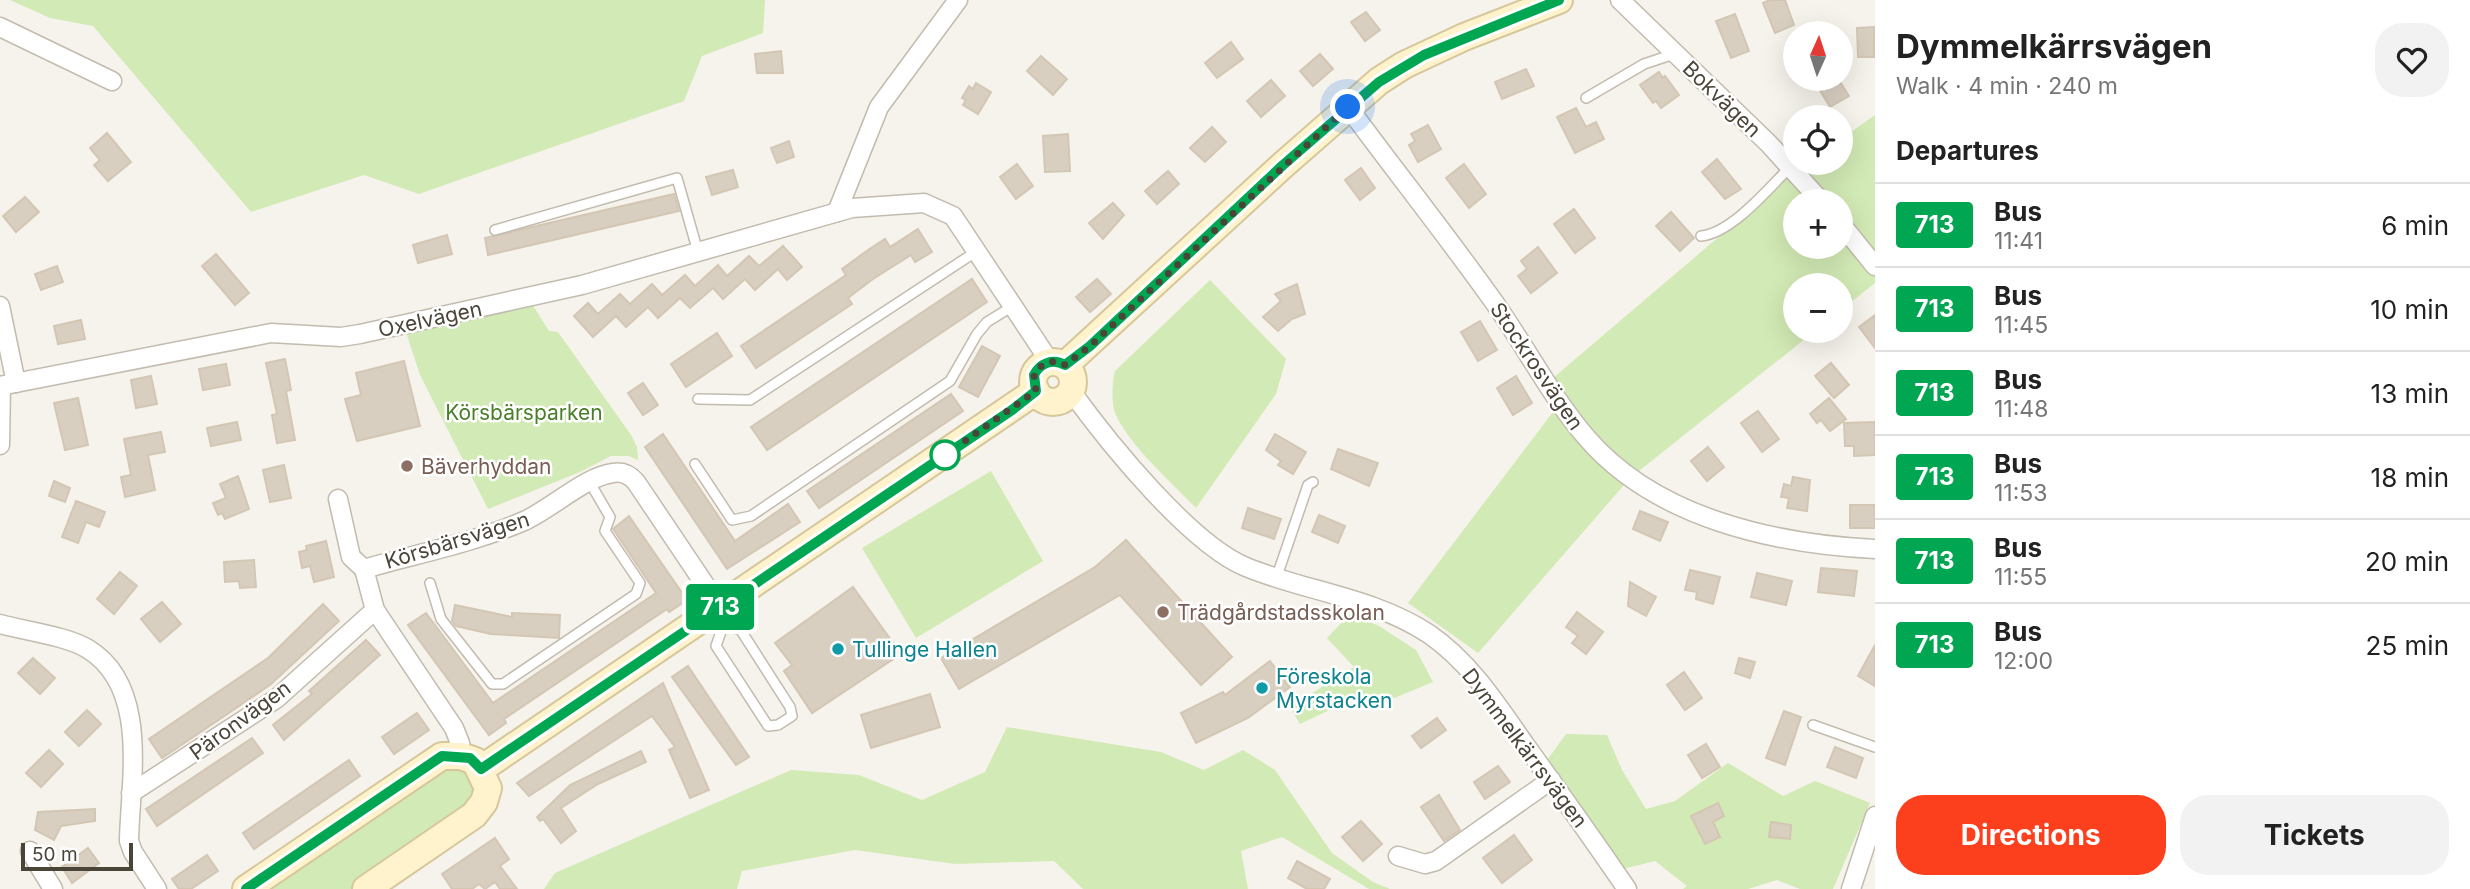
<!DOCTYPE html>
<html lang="en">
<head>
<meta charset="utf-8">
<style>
  body { margin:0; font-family:Inter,sans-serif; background:#f2f2f2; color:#222; height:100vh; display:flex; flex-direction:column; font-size:26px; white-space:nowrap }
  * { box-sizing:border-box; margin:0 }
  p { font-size:23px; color:#767676 }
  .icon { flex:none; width:38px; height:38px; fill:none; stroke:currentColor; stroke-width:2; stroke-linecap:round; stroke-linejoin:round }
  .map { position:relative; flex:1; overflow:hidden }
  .drawer { display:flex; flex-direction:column; background:#fff; width:595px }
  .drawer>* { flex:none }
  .badge { padding:0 14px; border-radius:5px; font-size:24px; line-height:46px }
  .needle { width:46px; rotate:3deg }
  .controls { position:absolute; left:1783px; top:21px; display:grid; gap:14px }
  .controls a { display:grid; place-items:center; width:70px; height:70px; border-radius:50%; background:#fff; box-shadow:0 7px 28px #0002; font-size:35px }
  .scale { position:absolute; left:21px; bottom:18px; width:112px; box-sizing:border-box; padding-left:7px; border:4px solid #4b4439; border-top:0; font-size:19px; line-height:24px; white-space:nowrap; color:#4b4439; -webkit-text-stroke:5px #fff; paint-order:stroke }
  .you { position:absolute; width:35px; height:35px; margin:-18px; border:5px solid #fff; border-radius:50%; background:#1a73e8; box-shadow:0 0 0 10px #1a73e833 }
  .map>.badge { position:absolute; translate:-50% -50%; box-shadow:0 0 0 4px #fff }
  h2 { padding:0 21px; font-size:26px; line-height:63px }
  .round { display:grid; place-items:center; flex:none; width:74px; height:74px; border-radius:28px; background:#f2f2f2 }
  .headline { display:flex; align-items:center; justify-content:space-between; height:119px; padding:0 21px }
  h1 { font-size:33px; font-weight:700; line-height:52px }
  .action { display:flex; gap:14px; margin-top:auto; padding:14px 21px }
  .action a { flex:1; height:80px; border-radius:28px; background:#fc3f1d; color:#fff; font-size:28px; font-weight:700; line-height:80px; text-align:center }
  .action a+a { background:#f2f2f2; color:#222 }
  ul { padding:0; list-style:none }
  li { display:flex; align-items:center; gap:21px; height:84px; padding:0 21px; border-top:2px solid #e0e0e0 }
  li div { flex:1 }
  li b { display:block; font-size:26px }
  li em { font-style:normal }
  li .badge { min-width:77px; font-weight:700; text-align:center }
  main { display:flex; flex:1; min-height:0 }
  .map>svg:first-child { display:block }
  .green { fill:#d2eab5; fill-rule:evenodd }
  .building { fill:#d8cfc1; stroke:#d3c7b4; stroke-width:2 }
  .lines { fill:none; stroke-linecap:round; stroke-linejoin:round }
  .lane-casing { stroke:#c2bbae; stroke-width:12 }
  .street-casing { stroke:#c2bbae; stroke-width:21 }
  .secondary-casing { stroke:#d6c79b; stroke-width:30 }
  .lane { stroke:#fff; stroke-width:9 }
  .street { stroke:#fff; stroke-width:18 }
  .secondary { stroke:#fff3cd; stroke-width:26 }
  .line-casing { stroke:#fff; stroke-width:16 }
  .line { stroke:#00a651; stroke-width:10 }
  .walk { stroke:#4b4439; stroke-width:7; stroke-dasharray:0 12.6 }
  .stop-dot { fill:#fff; stroke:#00a651; stroke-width:3.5 }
  .education-dot { fill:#8d6e63; stroke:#fff; stroke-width:2.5 }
  .culture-dot { fill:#0f9aa8; stroke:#fff; stroke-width:2.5 }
  .labels { text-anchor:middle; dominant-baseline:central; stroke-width:5; stroke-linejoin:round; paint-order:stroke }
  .street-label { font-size:21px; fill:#4b4439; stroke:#fff }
  .park-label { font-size:21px; fill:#4a7f2a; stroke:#fff }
  .education-label { font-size:21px; fill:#785e54; stroke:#fff; text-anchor:start }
  .culture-label { font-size:21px; fill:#0d838f; stroke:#fff; text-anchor:start }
</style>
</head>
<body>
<main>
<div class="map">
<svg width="1875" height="889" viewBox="0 0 1875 889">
  <rect width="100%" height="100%" fill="#f6f3ec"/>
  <g class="green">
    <path d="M10,0h755l-2,33 -61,23 -18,45 -265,93 -55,-19 -113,37 -158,-186 -43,-8z"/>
    <path d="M1875,115v168l-34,27v-25h-45v46h19l-185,147 -152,175 -70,-50 151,-199 -13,-20 250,-213 11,-8h34v-24zM1796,201h45v46h-45z"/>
    <path d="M1210,280l76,79 -10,35 -80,114c-24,-25 -66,-62 -80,-93 -5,-10 -4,-33 -1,-44z"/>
    <path d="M532,304l17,27 9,1 73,103 6,12 1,13 -9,-4h-18l-31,16 -92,37 -68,-134 -14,-43z"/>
    <path d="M991,471l52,90 -127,77 -54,-90z"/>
    <path d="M1350,614l29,12 37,24 17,32 -51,21 -25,-6 -57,27 -10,-17 64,-40 -27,-29z"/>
    <path d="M1007,727l154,25 43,18 39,-20 32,20 57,83 41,29 17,7h-21l-87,-52 -41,14 7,38h-165l-29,-28 -99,3 -100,-14 -113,21 -5,18h-193l11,-16 236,-103 68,5 63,25 63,-28z"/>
    <path d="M1566,734l41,1 15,35 24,39 29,-8 53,-38 55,33 32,-15 55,22 -37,86h-33l-23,-9 -29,9h-65l4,-3 -32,-25 -36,9 -18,-35 -15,-5 -41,-67z"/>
    <path d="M463,768l12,19 -3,14 -117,88h-98l177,-119z"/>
  </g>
  <g class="building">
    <path d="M1770,0h15l9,25 -19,8 -12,-30z"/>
    <path d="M1366,12l14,18 -15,11 -14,-19z"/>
    <path d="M1735,14l14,37 -18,7 -15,-37z"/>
    <path d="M1874,27v30h-16l-1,-29z"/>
    <path d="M1231,42l12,17 -26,19 -12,-15z"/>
    <path d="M781,51l2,22h-26l-2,-19z"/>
    <path d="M1320,54l13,15 -20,17 -13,-15z"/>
    <path d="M1041,56l26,23 -14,16 -26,-24z"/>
    <path d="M1526,69l8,17 -32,13 -7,-17z"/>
    <path d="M1659,72l4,6 2,-2 14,19 -18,13 -5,-7 -3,2 -13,-18z"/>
    <path d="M1813,79h25l11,17 -19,11z"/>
    <path d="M1271,80l14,16 -24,21 -14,-16z"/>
    <path d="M976,83l15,9 -13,22 -15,-9 3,-5 -4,-2 7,-12 4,3z"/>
    <path d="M1576,108l10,19 10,-5 8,17 -29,14 -18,-36z"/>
    <path d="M1428,125l13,24 -23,13 -9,-17 6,-4 -4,-7z"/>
    <path d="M1212,127l14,15 -21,20 -15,-14z"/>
    <path d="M107,133l24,29 -23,19 -14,-16 6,-5 -10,-12z"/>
    <path d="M1068,134l2,37 -25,1 -2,-36z"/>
    <path d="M789,141l5,16 -17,6 -6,-15z"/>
    <path d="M1717,159l24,30 -16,10 -23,-27z"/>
    <path d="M1017,164l16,22 -17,13 -16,-22z"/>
    <path d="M1464,164l22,30 -17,14 -23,-30z"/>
    <path d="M1361,168l14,20 -15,12 -15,-20z"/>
    <path d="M733,170l5,17 -26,8 -6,-18z"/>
    <path d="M1168,171l11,13 -22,20 -12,-13z"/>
    <path d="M674,194l5,17 -191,44 -3,-17z"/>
    <path d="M25,197l14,15 -23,20 -13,-16z"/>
    <path d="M1113,203l11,12 -21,24 -14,-16z"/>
    <path d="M1574,209l21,29 -20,15 -21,-29z"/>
    <path d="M1671,212l23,26 -14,13 -24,-25z"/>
    <path d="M918,229l14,23 -17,10 -4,-7 -38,24 -25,19 4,6 -96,64 -15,-22 105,-71 -4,-6 26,-19 17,-11 5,8z"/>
    <path d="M447,235l5,19 -34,9 -5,-18z"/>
    <path d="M783,246l19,21 -15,13 -9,-11 -23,21 -10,-11 -22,20 -10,-11 -23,20 -10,-10 -22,20 -10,-11 -22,20 -10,-11 -23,21 -19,-21 14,-13 10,11 22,-20 10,10 22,-20 10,11 23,-20 10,11 23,-21 9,11 22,-20 10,10z"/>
    <path d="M1538,247l19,26 -26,20 -13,-17 9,-7 -6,-8z"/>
    <path d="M216,254l33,39 -14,12 -33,-39z"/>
    <path d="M57,266l6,16 -22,8 -6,-16z"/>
    <path d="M972,279l15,23 -220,148 -16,-23z"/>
    <path d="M1097,279l14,15 -21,18 -14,-15z"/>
    <path d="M1297,284l8,30 -13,5 -14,12 -15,-14 18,-16 -6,-7z"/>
    <path d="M1875,315v33l-16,-21z"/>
    <path d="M81,320l4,19 -27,5 -4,-18z"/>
    <path d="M1480,321l17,29 -19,11 -17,-29z"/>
    <path d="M717,333l15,23 -46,31 -15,-23z"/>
    <path d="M982,346l18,10 -22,41 -19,-10z"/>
    <path d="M285,359l6,31 -5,1 9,49 -18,3 -5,-28 5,-1 -11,-51z"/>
    <path d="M404,361l16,65 -63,15 -12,-42 16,-4 -5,-22z"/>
    <path d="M1831,363l18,22 -15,13 -19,-22z"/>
    <path d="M226,364l4,21 -27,5 -4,-21z"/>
    <path d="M151,376l6,28 -21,4 -5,-28z"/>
    <path d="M1516,376l16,27 -19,12 -16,-27z"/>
    <path d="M643,383l15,22 -15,10 -15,-22z"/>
    <path d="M951,394l12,17 -144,97 -12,-17z"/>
    <path d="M78,398l10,47 -23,5 -11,-47z"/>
    <path d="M1829,398l17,21 -16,12 -9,-11 -4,3 -7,-9z"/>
    <path d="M1758,411l21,28 -17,13 -21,-29z"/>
    <path d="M237,422l4,18 -30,6 -4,-18z"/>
    <path d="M1875,422v33l-21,1v-10h-9l-1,-23z"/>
    <path d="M161,432l4,20 -17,3 7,35 -30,7 -4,-20 10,-2 -7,-36z"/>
    <path d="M663,434l72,107 53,-37 12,18 -73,47 -82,-122z"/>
    <path d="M1275,434l31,18 -13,22 -15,-9 3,-4 -15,-11z"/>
    <path d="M1708,447l16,20 -17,14 -16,-20z"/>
    <path d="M1338,449l40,14 -9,23 -38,-17z"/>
    <path d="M284,465l7,33 -21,4 -7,-32z"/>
    <path d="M238,476l11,33 -24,10 -3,-6 -4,2 -5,-12 13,-5 -6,-14z"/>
    <path d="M1793,477l17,3 -3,31 -20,-3 2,-10 -8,-1 3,-13 7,2z"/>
    <path d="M54,481l16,7 -5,14 -16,-6z"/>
    <path d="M76,501l29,11 -6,15 -13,-5 -8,21 -16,-6z"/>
    <rect x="1850" y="505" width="25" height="23"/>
    <path d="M1248,508l33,11 -7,20 -32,-11z"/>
    <path d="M1640,511l28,11 -8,19 -27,-12z"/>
    <path d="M1319,515l26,11 -7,17 -26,-11z"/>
    <path d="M629,516l58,84 -18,12 -2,-3 -163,110 2,4 -17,12 -81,-110 18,-12 67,90 163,-110 -43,-64z"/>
    <path d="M1126,540l106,117 -31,28 -81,-90 -161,94 -18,-31 154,-91z"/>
    <path d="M326,541l8,36 -20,5 -4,-16 -8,2 -3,-16 8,-2 -1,-4z"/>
    <path d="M254,560l2,27 -16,1 -1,-7 -14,1 -1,-20z"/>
    <path d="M1821,568l36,3 -3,25 -36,-4z"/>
    <path d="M1690,570l30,7 -7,27 -17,-5 1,-7 -12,-2z"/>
    <path d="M120,572l17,14 -23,28 -17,-15z"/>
    <path d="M1757,573l35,8 -6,24 -35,-8z"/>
    <path d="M1630,582l26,15 -10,19 -18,-10z"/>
    <path d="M853,587l48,67 -89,59 -28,-42 8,-6 -17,-22z"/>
    <path d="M162,602l19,22 -21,18 -19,-23z"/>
    <path d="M323,604l16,17 -69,64 -108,73 -13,-19 119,-81z"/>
    <path d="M455,605l57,12v-4l48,2 -1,23 -68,-4 -35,-8 -4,-5z"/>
    <path d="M1577,612l26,20 -17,22 -14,-11 6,-7 -12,-9z"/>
    <path d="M366,640l14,15 -96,85 -11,-15 39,-31 -3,-3z"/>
    <path d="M1875,645v41l-17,-10z"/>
    <path d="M33,658l22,20 -15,16 -22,-21z"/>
    <path d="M1739,658l16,4 -5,16 -15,-5z"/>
    <path d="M1270,661l20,26 -42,31 -52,25 -15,-30 42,-21 2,3z"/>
    <path d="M688,666l61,91 -13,8 -64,-88z"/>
    <path d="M1684,672l18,26 -17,12 -18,-25z"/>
    <path d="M663,683l46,107 -19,8 -21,-48 6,-3 -23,-31 -123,80 -12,-13z"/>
    <path d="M930,694l10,33 -69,21 -10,-33z"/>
    <path d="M87,710l14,14 -22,22 -14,-14z"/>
    <path d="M1784,711l17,6 -16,48 -19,-7z"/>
    <path d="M417,713l12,17 -35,24 -12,-17z"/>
    <path d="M1437,718l9,12 -25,18 -9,-12z"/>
    <path d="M252,738l11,15 -106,73 -11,-17z"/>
    <path d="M1706,744l14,23 -18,11 -14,-23z"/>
    <path d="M1835,747l28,11 -7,20 -29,-11z"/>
    <path d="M49,750l14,14 -22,23 -15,-14z"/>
    <path d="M641,751l5,11 -48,22 -37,24 15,23 -15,12 -18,-24 -3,2 -3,-4 33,-32z"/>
    <path d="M349,760l11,16 -106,73 -11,-16z"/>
    <path d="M1498,766l12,16 -25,17 -11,-17z"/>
    <path d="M1439,795l21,35 -16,11 -23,-34z"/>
    <path d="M1718,803l6,13 -11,6 7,15 -15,7 -14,-28z"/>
    <path d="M95,809v12l-34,5 -7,14 -19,-10 3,-18z"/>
    <path d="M1361,821l21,23 -19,17 -21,-24z"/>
    <path d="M1771,822l20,3 -1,14 -21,-2z"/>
    <path d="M1514,835l18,25 -30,23 -19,-25z"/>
    <path d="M495,838l14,21 -9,7 17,23h-17l-5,-7 -10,7 -6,-5 -7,5h-20l-10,-15z"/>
    <path d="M88,848l11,15 -27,20 -10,-16z"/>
    <path d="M207,855l11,16 -27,18h-12l-7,-10z"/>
    <path d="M1297,861l33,18 -6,10h-17l-19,-11z"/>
  </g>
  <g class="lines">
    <defs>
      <g id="lane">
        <path d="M1586,98l58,-34 30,-10"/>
        <path d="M495,230l182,-52 21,74"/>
        <path d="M1701,236c31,-3 68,-48 90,-70"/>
        <path d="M698,399l52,1 227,-149"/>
        <path d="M695,464l37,56 19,-4 199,-135 27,-47 10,-12 26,-16"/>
        <path d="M1277,576l31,-91 5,-3"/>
        <path d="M430,583l11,36 51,65h11l133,-90 4,-11 -35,-52 5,-14 -21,-36"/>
        <path d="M720,609l3,17 -7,20 52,80 10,-1 14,-9 -2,-9 -50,-78 -17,-3"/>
        <path d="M1813,725l62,22"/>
      </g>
      <g id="street">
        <path d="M1620,0l149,144 52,57"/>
        <path d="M0,27l112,54"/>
        <path d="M1348,107c48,65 99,129 146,195 32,45 56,93 92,135 69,81 188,107 289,112"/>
        <path d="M837,212l42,-105 79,-107"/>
        <path d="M1841,224l34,42"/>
        <path d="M0,306l16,77"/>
        <path d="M0,386l271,-53 70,4 19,-3 222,-49 270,-77 72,-5 29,13 97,146"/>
        <path d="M1071,391c36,50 119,153 175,176 61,25 127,30 183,67 41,28 69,72 97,112 34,47 68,95 101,143"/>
        <path d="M0,445l1,-59"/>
        <path d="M338,499l13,58 13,12"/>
        <path d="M364,569c52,-15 109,-26 160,-48 27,-12 62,-45 89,-48 10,-2 17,2 23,9l84,125"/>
        <path d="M364,569l11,41 79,118 6,15 -1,13"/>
        <path d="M0,624c25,7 67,12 88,25 62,38 42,133 41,192l4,11 24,37"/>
        <path d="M131,793l145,-94 99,-89"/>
        <path d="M30,851l23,38"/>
        <path d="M1398,856l27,8 11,-3 115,-81"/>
        <path d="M1851,889l24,-73"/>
      </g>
      <g id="secondary">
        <circle cx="1053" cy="382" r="20"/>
        <path d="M1065,365l218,-200 96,-84 25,-16 60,-28 95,-37"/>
        <path d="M481,769l555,-378"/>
        <path d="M246,889l196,-133h19l14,5 13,27 -4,14 -10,13 -108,74"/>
      </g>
    </defs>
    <use href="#lane" class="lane-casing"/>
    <use href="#street" class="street-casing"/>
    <use href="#secondary" class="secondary-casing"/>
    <use href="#lane" class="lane"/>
    <use href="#street" class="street"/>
    <use href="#secondary" class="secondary"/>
  </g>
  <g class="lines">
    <defs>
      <path id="line" d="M246,889l196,-133 28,2 11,11 531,-359 24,-19 -2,-16c6,-12 19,-17 31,-10l25,-19 193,-181 96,-83 45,-27 135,-55"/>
    </defs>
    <use href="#line" class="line-casing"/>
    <use href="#line" class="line"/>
    <path class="walk" d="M945,455l91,-64 -2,-16c6,-12 19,-17 31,-10l25,-19 258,-239"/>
  </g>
  <circle class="stop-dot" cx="945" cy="455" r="14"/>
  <g class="education-dot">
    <circle cx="407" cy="466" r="7"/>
    <circle cx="1163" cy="612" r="7"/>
  </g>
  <g class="culture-dot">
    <circle cx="838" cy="649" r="7"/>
    <circle cx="1262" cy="688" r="7"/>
  </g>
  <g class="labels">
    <g class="street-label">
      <text transform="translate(1722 99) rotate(44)">Bokvägen</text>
      <text transform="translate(430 319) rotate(-12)">Oxelvägen</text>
      <text transform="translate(1537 366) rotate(56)">Stockrosvägen</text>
      <text transform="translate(457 540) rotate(-17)">Körsbärsvägen</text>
      <text transform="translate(240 720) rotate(-36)">Päronvägen</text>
      <text transform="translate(1525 748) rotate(53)">Dymmelkärrsvägen</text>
    </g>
    <g class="park-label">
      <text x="524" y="412">Körsbärsparken</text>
    </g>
    <g class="education-label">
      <text x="421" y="466">Bäverhyddan</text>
      <text x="1177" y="612">Trädgårdstadsskolan</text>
    </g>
    <g class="culture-label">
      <text x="852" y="649">Tullinge Hallen</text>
      <text x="1276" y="676">Föreskola<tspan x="1276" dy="24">Myrstacken</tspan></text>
    </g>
  </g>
</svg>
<div class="controls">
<a><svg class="needle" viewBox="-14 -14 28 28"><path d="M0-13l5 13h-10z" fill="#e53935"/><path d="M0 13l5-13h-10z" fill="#767676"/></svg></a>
<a><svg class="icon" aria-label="locate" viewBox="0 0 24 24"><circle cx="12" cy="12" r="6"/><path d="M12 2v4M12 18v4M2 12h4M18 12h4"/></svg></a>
<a>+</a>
<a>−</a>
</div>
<div class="scale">50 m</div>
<div class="you" style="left:1348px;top:107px"></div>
<b class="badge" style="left:720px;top:607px;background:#00a651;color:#fff">713</b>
</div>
<section class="drawer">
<div class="headline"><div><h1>Dymmelkärrsvägen</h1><p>Walk · 4 min · 240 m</p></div><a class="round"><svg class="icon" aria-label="heart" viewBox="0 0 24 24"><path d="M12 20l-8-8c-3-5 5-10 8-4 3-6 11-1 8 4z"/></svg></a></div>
<h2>Departures</h2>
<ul>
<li><span class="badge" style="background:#00a651;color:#fff">713</span><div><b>Bus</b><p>11:41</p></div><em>6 min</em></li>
<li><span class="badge" style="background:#00a651;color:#fff">713</span><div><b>Bus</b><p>11:45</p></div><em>10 min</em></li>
<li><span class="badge" style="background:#00a651;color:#fff">713</span><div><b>Bus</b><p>11:48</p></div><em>13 min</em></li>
<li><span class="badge" style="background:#00a651;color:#fff">713</span><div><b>Bus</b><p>11:53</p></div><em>18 min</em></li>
<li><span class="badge" style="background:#00a651;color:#fff">713</span><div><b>Bus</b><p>11:55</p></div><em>20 min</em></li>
<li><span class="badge" style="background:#00a651;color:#fff">713</span><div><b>Bus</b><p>12:00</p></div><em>25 min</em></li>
</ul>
<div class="action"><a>Directions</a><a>Tickets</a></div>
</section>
</main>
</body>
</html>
